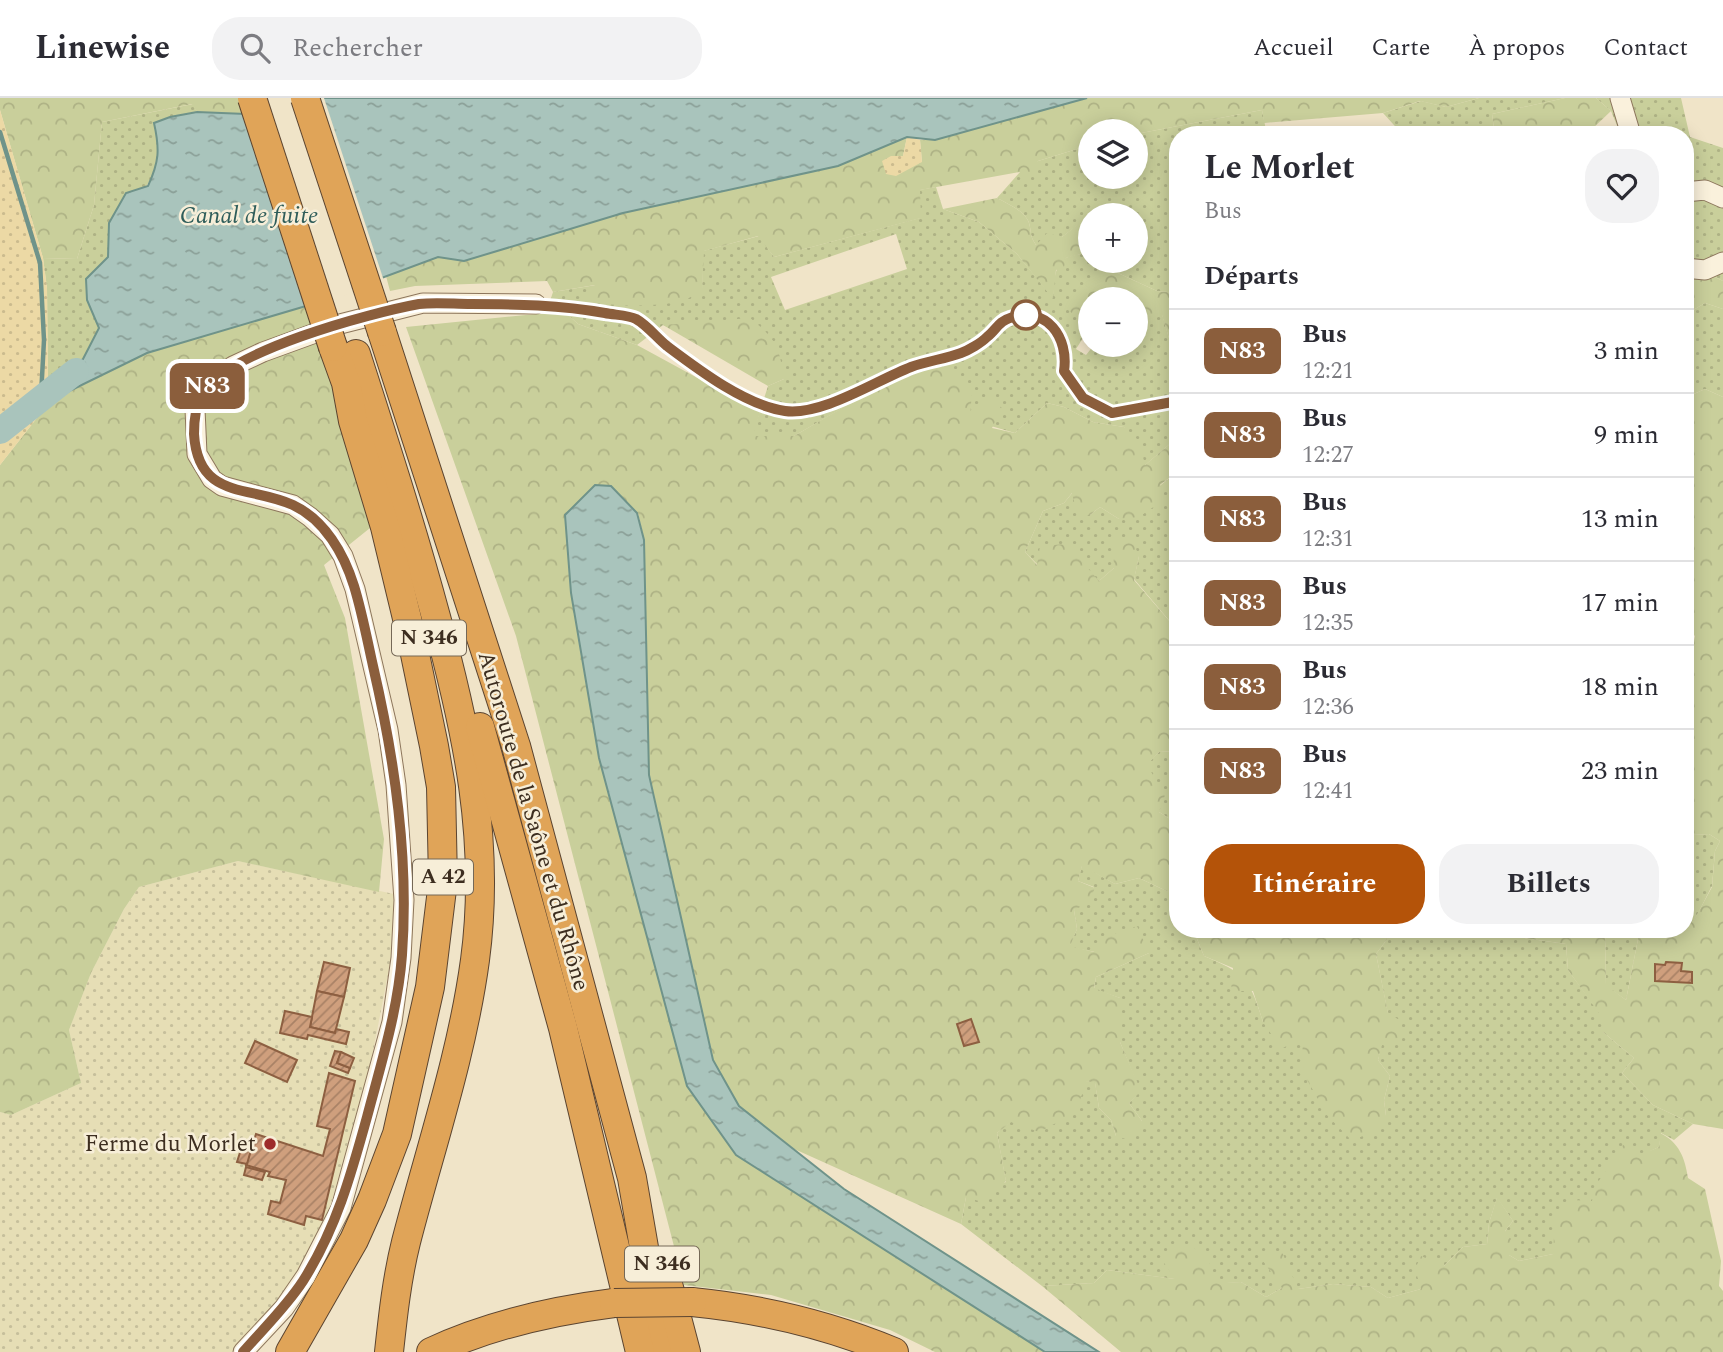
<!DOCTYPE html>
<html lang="fr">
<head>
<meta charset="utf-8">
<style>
  body { margin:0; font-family:Spectral,serif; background:#f2f2f3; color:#2b2b33; height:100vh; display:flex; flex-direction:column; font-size:26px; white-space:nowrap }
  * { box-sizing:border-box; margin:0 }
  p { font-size:23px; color:#7c7c81 }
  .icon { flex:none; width:38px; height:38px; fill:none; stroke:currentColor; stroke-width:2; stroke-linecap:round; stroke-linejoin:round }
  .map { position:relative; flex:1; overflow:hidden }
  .side { position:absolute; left:1169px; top:28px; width:525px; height:812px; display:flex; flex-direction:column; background:#fff; border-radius:28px; box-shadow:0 4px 18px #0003 }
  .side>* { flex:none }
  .badge { padding:0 14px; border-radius:10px; font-size:24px; line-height:46px }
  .tools { position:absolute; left:1078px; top:21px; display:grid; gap:14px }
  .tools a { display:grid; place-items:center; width:70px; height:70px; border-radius:50%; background:#fff; box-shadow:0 4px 18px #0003; font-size:35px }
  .map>.badge { position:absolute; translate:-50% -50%; box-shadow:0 0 0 4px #fff }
  h2 { padding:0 35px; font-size:26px; line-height:63px }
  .round { display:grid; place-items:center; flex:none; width:74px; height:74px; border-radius:28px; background:#f2f2f3 }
  .head { display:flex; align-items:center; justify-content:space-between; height:119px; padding:0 35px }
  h1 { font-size:33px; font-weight:700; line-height:52px }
  .primary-button { display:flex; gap:14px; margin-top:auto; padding:14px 35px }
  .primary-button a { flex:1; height:80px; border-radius:28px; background:#b45309; color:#fff; font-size:28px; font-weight:700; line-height:80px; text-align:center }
  .primary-button a+a { background:#f2f2f3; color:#2b2b33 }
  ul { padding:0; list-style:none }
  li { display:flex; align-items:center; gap:21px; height:84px; padding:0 35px; border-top:2px solid #e1e1e2 }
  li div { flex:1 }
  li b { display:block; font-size:26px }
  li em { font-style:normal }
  li .badge { min-width:77px; font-weight:700; text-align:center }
  header { display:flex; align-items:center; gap:42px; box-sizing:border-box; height:98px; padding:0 35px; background:#fff; border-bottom:2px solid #e1e1e2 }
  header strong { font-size:33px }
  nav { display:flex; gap:38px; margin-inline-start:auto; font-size:24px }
  .search { width:490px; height:63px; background:#f2f2f3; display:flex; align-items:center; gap:18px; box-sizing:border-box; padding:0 24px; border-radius:28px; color:#7c7c81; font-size:26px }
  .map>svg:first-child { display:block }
  .farmland { fill:url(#farmland-dots) }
  .green { fill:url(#green-dots); fill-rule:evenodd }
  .forest { fill:url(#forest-crowns) }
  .sand { fill:url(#sand-dots) }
  .water { fill:url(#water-ripples); stroke:#6f938a; stroke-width:2 }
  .pier { fill:#f0e4c8 }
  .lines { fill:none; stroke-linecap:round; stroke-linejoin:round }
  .stream { stroke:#6f938a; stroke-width:4.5 }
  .river { stroke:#a9c4bc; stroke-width:26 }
  .building { fill:url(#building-hatch); stroke:#8d5f41; stroke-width:2 }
  .minor-casing { stroke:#8d765c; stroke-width:21 }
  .highway-casing { stroke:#5b4430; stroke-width:30 }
  .minor { stroke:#faf1dc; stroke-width:19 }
  .highway { stroke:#e0a458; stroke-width:28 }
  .highway-bridge-casing { stroke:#5b4430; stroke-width:30; stroke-linecap:butt }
  .highway-bridge { stroke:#e0a458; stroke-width:28 }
  .line-casing { stroke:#fff; stroke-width:16 }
  .line { stroke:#8b5e3c; stroke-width:10 }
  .stop-dot { fill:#fff; stroke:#8b5e3c; stroke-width:3.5 }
  .poi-dot { fill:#9e2a2b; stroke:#f7eed8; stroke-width:2.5 }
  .labels { text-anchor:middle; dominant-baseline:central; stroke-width:5; stroke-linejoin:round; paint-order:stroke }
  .shield { fill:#f7eed8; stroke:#756857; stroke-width:2 }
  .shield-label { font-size:21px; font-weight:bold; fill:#3d2e20 }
  .street-label { font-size:23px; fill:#3d2e20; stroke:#f7eed8 }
  .poi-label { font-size:23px; fill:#3d2e20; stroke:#f7eed8; text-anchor:end }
  .water-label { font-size:24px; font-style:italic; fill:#2f5d5a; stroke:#f7eed8 }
</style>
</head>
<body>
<header>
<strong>Linewise</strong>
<div class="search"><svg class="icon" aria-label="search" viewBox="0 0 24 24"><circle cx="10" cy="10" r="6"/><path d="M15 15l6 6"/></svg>Rechercher</div>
<nav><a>Accueil</a><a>Carte</a><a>À propos</a><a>Contact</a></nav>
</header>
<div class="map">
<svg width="1723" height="1254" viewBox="0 0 1723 1254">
  <defs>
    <pattern id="farmland-dots" width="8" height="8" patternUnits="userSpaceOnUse" patternTransform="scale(1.75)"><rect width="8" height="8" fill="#e6deb5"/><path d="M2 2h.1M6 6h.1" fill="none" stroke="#c6bf9b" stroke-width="1.8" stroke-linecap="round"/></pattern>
    <pattern id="green-dots" width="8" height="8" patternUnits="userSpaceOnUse" patternTransform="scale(1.75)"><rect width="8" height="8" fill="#c9cf9b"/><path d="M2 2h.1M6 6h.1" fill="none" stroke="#aeb285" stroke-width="1.8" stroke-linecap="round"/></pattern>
    <pattern id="forest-crowns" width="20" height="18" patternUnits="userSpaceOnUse" patternTransform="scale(1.75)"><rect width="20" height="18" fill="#c9cf9b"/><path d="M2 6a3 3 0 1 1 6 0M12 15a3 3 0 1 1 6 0" fill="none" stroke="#aeb285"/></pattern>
    <pattern id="sand-dots" width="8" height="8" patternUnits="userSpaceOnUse" patternTransform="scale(1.75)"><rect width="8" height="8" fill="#ecd9a5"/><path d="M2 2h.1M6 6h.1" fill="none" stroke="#cbbb8e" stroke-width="1.8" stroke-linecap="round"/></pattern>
    <pattern id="water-ripples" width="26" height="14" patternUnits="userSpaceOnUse" patternTransform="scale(1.75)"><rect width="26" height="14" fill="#a9c4bc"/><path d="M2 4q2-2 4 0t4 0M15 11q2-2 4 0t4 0" fill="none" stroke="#8ba098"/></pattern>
    <pattern id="building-hatch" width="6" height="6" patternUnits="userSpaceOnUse" patternTransform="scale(1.75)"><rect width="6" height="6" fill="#cf9f7d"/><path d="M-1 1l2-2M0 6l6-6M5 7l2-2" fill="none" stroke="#a98266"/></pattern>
  </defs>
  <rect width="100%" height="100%" fill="#f0e4c8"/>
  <path class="farmland" d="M238,763l156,33 -3,65 -20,103 -45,159 -27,50 -16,23 -51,58h-232v-240l11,3 70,-32 -12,-53 22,-57 33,-64 15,-22z"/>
  <g class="green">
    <path d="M1479,0h86l-73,16 3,21h-92l-20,-22 38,-12 25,6z"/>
    <path d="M1596,0h85l9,39 33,11v133l-8,-4 -30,-3v-139h-64l-10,-24z"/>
    <path d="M193,6l4,8 -27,5 -16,7c13,53 -9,65 -45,99l-1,34 -22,22 1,21 12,28 -16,31 -35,27 -1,-98 -4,-30 34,1 17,-54 8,-83z"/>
    <path d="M1262,12l5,25h-89v158l-21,-2 -50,-23 -29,50 12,-5c0,13 -7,26 -14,36l10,6 8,-10h42v-18l26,-13 9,31 7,4v88l-34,29 -20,-39 -31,-5 -29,-15 -17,-4 -32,30 -45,-13 -39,-52 -64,26 -73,42h-42l16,-50 16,-7 -121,-54 -26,20 -59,-21 -12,-11h-20l7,-21 43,-7 106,4 1,-38 56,-15 15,21 146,-39 -1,-28 17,-3 7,22 36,13 38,32 36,44c1,-14 0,-34 15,-41 8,-3 15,-2 22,-7v11h46v-46h-46v13l-7,-7 -21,16 -26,8c-7,-10 -4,-12 -7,-22 -4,-12 -21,-19 -32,-25l23,-26 18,-11 52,-16v32h46v-43zM896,136l11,35 -122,41 -14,-33z"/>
    <path d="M1705,205l18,6v88l-18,-8 -20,9v-83z"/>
    <path d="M1178,373v160l-44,-52 5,-23 -25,12 -15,13 -61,-16 -13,-13 18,-41 21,-8 9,-11 17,23 10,-8 19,12z"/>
    <path d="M1178,653v73l-19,-12 -13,-47 13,-13z"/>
    <path d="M1709,736l11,7 -5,10 -3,35 -19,37 -8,-3v-74l7,-11z"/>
    <path d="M1082,767l33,19 24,-6 34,16 5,-5v40h15l11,27c41,17 46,23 59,66l39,16 84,78 -2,-16 6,-24 -12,-16 10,-46 -12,-60 18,-24 121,-1 -4,7 55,8 2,26 36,49 -1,13 31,26 -12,15 31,32 40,19 -19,16 -13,-7 -2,14c-44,18 -78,69 -106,107l-34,7 -10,-6 -4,-24 8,-10 -16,-23 -8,25 -2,21 -24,3 -42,42 -33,9 -17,-11 -38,-3 -35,5 -16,-1 -16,9 -25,-15 -29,2 -105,-14 -13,13 -52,3 -81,-62 5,-27 40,-15 -9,-49 13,-11 77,-41 8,1 4,26 12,12 5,16 26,-15 -13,-18 11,-12 -20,-49v-44l-26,-9 2,-12 53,-24 -54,-1 -26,-5 8,-18 -3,-19 20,-23 -16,-6z"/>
    <path d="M1605,831h35l-14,71 -20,-14z"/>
  </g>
  <g class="forest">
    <path d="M0,0h240l6,16 -49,-2 -5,-8 -90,18 -8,83 -17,54 -34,-1 -43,-148z"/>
    <path d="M1087,0h392l-33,9 -26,-6 -37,12 -119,10 -2,-13 -126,24v-3h-46v14l-52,16 -8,14 -10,-3 -100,18 1,28 -147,39 -16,-21 -54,15 -2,39c-6,3 -13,9 -20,11 -18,5 -82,8 -95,-3l8,-13 -42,7 -6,-11 -132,5 -25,5 -4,-15 52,-19 26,4 159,-48 215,-47 69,-29 -4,19h-12l31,6 -2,-22h15z"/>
    <path d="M1565,0h31l15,13 -22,21 -9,-2 -3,5h-82l-3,-21z"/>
    <path d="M997,100c11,6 28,13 32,25 3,10 0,12 7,22l11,-12 15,4 21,-17 7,8v22l-5,3 -19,5 -2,10 -8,2 -3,29 -36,-45 -38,-32 -36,-13z"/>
    <path d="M1107,170l50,23 21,2v56l-7,-4 -9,-30 -26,12v-28h-46v14l-12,5 -11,-9 15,-21z"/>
    <path d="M1685,176l30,3 8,4v28l-18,-6 -20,12z"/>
    <path d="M306,208l31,96 33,126 -46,37 21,53 39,221 -5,53 -141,-31 -99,26 -15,22 -33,64 -22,57 12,53 -70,32 -11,-3v-647l51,-65 96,-47z"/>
    <path d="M546,215h20l12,11 59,21 123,67 -7,24h41l72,-42 65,-27h15l26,23 -2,29 18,-22 14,11 -10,20 23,5 32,-30 17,4 29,15 31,5 15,14 6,24 33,-28v34l-18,14 5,14 -26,18 -20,2 -19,-12 -10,8 -12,3 -6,-25 -8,10 -21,8 -18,41 12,13 3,-19 27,-2 32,37 15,-13 -1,-27 18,-4 8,19 -5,24 44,51v120l-19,1 -12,13 18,30 -6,17 19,12v65l-5,5 -34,-16 -24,6 -33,-18 -4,15 17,7 -7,15 -14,7 3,19 -7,17 24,6 8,-14 35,-12 12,27 -53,24 -2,11 26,10v44l21,49 -12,12 13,18 -2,9 -8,11 -16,-5 -5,-16 -12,-12 -4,-25 -8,-2 -12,32 -36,19 -28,-10 -14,11 9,48 -21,22 -19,-6 -5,27 -169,-76 -53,-42 -26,-46 -64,-285 -5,-235 -6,-27 -73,2 171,640 309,197h-110l-45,-22 -119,-35 -87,-10 -168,-649 -110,-309z"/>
    <path d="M750,220c26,21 29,28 34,61l-16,7 -105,-61z"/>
    <path d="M1705,291l18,8v732l-30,-5 -40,-19 -31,-32 12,-15 -31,-26v-13l-35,-49 -2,-26 -56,-8 5,-7h90l1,56 20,15 14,-71h45v-9l8,2 19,-35 3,-36 5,-10 -11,-7 -16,1 -8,11v-198l8,-4 2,-8 -10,-10v-228z"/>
    <path d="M1193,831h222l-21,1 -18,24 12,59 13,8 -4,24h-15l-4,15 12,16 -6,24 2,16 -15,16 -19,9 -26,-27 -22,-40 -2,-36 -21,11 -18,-27 -10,-31h-22l2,-23 -29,-12z"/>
    <path d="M1660,1035c19,9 25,25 28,45l17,11 16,72 -2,25 4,5v61h-602l-79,-66 52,-3 13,-13 68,9 -13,-19 7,-13 22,-2 18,16 3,22 29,-1 25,15 16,-9 -21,-30 10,-7 11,1 16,37 35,-5 38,3 17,11 33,-9 -6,-20 6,-13 23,10 19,-19 24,-3 2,-21 8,-26 16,24 -8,10 9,12 -5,12 10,6 34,-7 2,-34 17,-20 20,1 2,-13 29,-43 19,9 17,-7z"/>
  </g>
  <g class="sand">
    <path d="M0,12l43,148 4,30 1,98 3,14 -51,65z"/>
    <path d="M907,39l13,3 2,22 -26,14 -10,-2 -4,-13 9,-5h12z"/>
  </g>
  <g class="water">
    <path d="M272,0h815l-152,42 -28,-3 -69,29 -215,47 -159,48 -26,-4 -132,49 -159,47 -96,47 -3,-14 35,-27 16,-31 -12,-28 -1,-21 22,-22 1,-34 17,-30 22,-7c11,-24 12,-36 6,-63l16,-6 27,-5 49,2z"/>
    <path d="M595,387l16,1 26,27 7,27 5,235 64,285 26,46 105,83 255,163h-54l-309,-197 -49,-69 -88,-328 -28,-165 -6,-78z"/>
  </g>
  <path class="pier" d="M265,0h59l60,183 -73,27z"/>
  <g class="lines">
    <path class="stream" d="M0,34l40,131 4,77 -3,56"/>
    <path class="river" d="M0,333l76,-60"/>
  </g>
  <g class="building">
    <path d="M324,864l26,6 -6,29 -27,-6z"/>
    <path d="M1666,864l16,1 -1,8 11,1v11l-37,-2v-17l10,1z"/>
    <path d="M317,893l27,6 -9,36 -25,-6z"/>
    <path d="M285,913l27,6 -2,10 25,6 1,-4 13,3 -3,12 -38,-9 -1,4 -27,-6z"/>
    <path d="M971,921l8,23 -15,4 -7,-22z"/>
    <path d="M255,943l42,19 -10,22 -42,-19z"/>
    <path d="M335,953l6,1 -4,11 13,5 -2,5 -18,-7z"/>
    <path d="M341,954l13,6 -4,10 -13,-5z"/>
    <path d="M329,975l26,8 -33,139 -16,-4 -2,9 -36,-11 3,-13 9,2 6,-23 -18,-4 2,-4 -24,-7 10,-31 67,22 7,-27 -13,-3z"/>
    <path d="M244,1042l9,3 -6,21 -10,-2z"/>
    <path d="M246,1069l19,5 -3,8 -18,-5z"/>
  </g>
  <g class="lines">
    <defs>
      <g id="minor">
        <path d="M1620,0l11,37"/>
        <path d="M1685,94l20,-2 18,8"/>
        <path d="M1685,170l20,2 18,-8"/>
        <path d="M243,1254l41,-44 22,-32 35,-68 51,-186 9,-64 3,-58 -8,-115 -8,-55 -33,-141 -12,-33 -13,-21 -20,-18 -17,-12 -71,-19 -10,-7 -15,-25 -2,-45 14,-26 24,-17 30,-14 77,-28 83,-21 113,1"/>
      </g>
      <g id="highway">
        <path d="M382,234l134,414 116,432 30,174"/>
        <path d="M356,256c28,87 56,174 80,263 31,114 55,224 39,343 -13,96 -45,189 -69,282 -9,36 -13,73 -17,110"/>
        <path d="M480,629l83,301 77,324"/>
        <path d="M667,1182l19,72"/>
        <path d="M692,1204c71,7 137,23 202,50"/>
        <path d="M290,1254l64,-112 18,-40 25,-66 33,-147 13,-106 -2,-94 -7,-41 -23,-111 -26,-108 -32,-106 -7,-38 -13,-36"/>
        <path d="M431,1254c58,-27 119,-41 183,-49"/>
      </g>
    </defs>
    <use href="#minor" class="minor-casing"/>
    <use href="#highway" class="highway-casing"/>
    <use href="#minor" class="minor"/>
    <use href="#highway" class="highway"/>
    <defs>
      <g id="highway-bridge">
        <path d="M252,0l81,249"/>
        <path d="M305,0l77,234"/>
        <path d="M614,1205l78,-1"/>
      </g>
    </defs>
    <use href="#highway-bridge" class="highway-bridge-casing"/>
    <use href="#highway-bridge" class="highway-bridge"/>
  </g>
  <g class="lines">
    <defs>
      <path id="line" d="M243,1254c21,-24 43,-45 60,-71 33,-52 48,-106 64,-164 14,-53 31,-107 35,-162 7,-97 -7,-194 -29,-289 -6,-27 -11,-54 -19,-80 -10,-32 -29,-66 -61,-81 -44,-20 -95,-5 -99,-71 0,-14 1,-27 8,-40 25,-43 168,-81 217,-90 17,-2 35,0 52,0 45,0 89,1 134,9 9,2 23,2 31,6 11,6 21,19 31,27 32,24 78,59 118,65 37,5 90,-30 126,-44 16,-6 34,-8 50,-14 8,-3 20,-10 26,-16 9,-7 12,-16 23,-19 37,-13 59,20 54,53l19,27 29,15 66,-12"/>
    </defs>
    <use href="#line" class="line-casing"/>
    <use href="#line" class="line"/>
  </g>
  <circle class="stop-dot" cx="1026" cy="217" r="14"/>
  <circle class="poi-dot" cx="270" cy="1046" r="7"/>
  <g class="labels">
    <g class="shield">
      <rect x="392" y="522.5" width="74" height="35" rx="5"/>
      <rect x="413" y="761.5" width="60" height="35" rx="5"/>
      <rect x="625" y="1148.5" width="74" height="35" rx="5"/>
    </g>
    <g class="shield-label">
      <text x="429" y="540">N 346</text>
      <text x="443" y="779">A 42</text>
      <text x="662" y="1166">N 346</text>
    </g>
    <g class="street-label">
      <text transform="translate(533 723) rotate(74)">Autoroute de la Saône et du Rhône</text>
    </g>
    <g class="poi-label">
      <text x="256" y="1046">Ferme du Morlet</text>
    </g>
    <g class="water-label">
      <text x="249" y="118">Canal de fuite</text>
    </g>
  </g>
</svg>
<div class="tools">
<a><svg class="icon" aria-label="layers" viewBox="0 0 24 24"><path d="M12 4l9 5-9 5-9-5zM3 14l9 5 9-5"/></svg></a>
<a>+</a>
<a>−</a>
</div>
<b class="badge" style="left:207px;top:288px;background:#8b5e3c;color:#fff">N83</b>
<section class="side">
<div class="head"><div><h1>Le Morlet</h1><p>Bus</p></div><a class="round"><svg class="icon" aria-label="heart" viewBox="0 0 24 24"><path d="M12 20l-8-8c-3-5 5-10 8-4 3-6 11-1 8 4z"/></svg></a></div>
<h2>Départs</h2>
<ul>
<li><span class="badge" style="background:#8b5e3c;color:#fff">N83</span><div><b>Bus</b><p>12:21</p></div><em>3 min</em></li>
<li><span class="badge" style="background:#8b5e3c;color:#fff">N83</span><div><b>Bus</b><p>12:27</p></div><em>9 min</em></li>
<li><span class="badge" style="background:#8b5e3c;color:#fff">N83</span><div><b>Bus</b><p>12:31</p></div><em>13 min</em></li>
<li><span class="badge" style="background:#8b5e3c;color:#fff">N83</span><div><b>Bus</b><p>12:35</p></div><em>17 min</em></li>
<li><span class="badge" style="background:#8b5e3c;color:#fff">N83</span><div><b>Bus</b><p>12:36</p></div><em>18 min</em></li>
<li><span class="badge" style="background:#8b5e3c;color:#fff">N83</span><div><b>Bus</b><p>12:41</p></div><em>23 min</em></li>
</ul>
<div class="primary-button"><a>Itinéraire</a><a>Billets</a></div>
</section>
</div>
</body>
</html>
